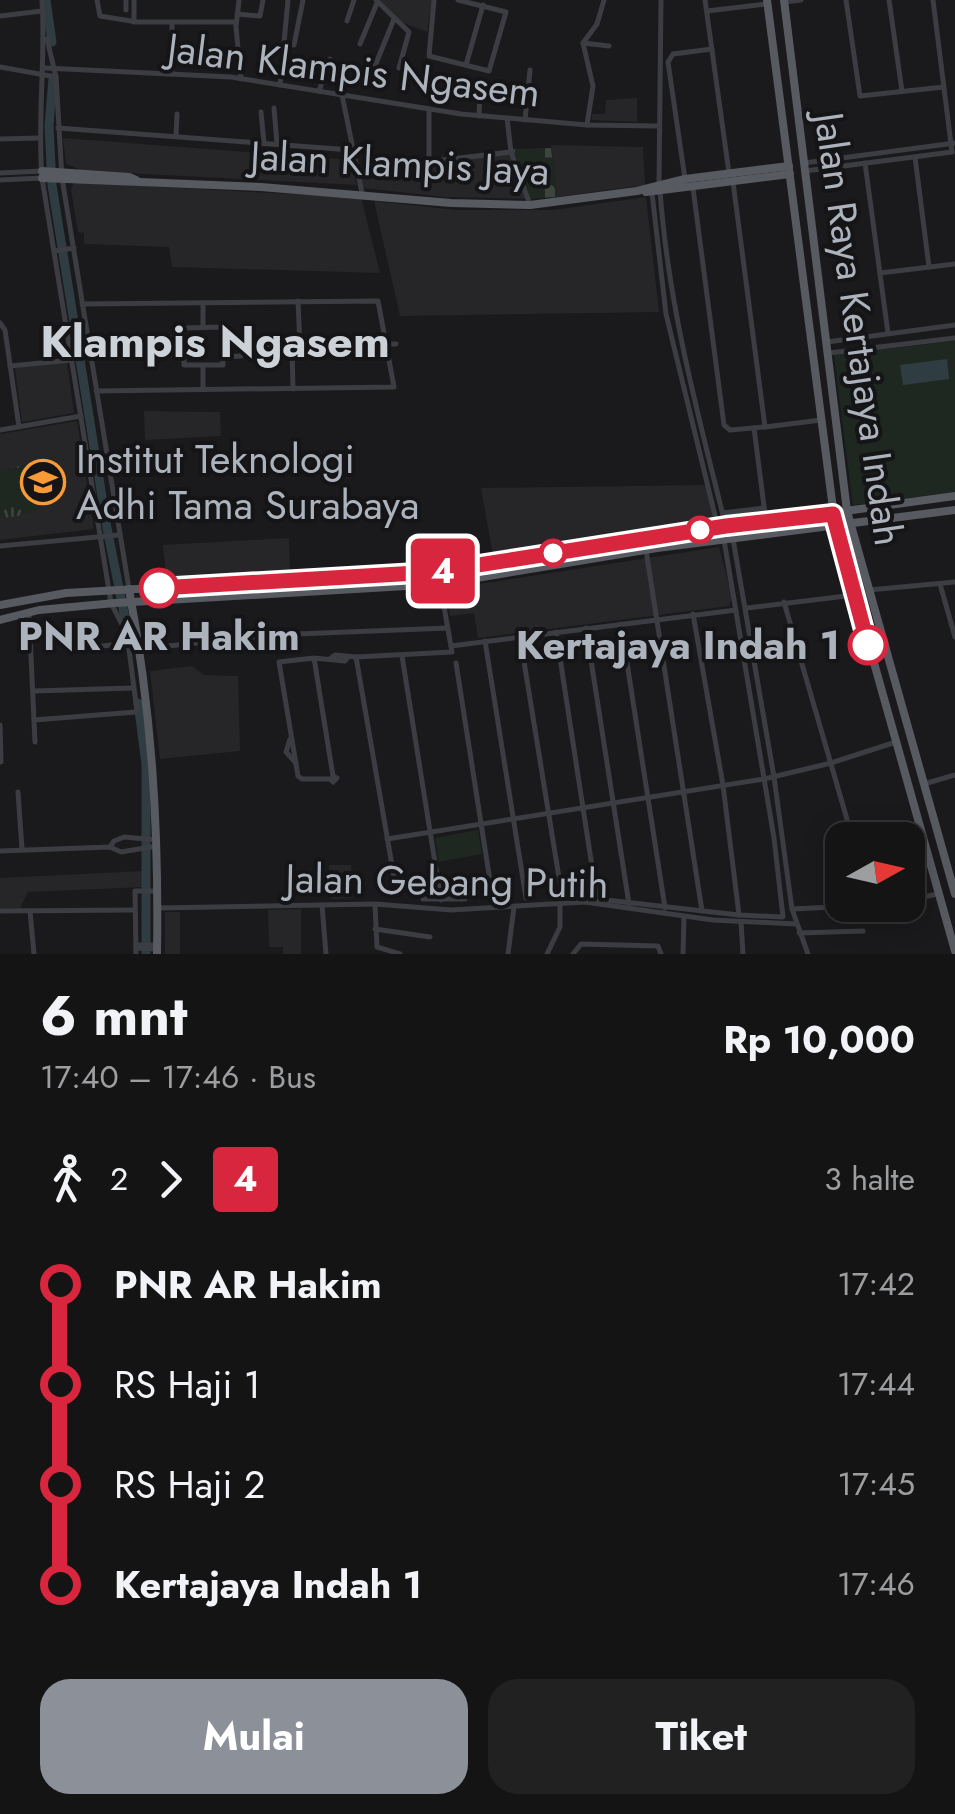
<!DOCTYPE html>
<html lang="id">
<head>
<meta charset="utf-8">
<style>
  body { margin:0; font-family:Jost,sans-serif; background:#212122; color:#f1f3f6; height:100vh; display:flex; flex-direction:column; font-size:38px; white-space:nowrap }
  * { box-sizing:border-box; margin:0 }
  p { font-size:32px; color:#9d9ea0 }
  .icon { flex:none; width:55px; height:55px; fill:none; stroke:currentColor; stroke-width:2; stroke-linecap:round; stroke-linejoin:round }
  .map { position:relative; height:954px; overflow:hidden }
  .panel { display:flex; flex-direction:column; background:#141415; flex:1 }
  .panel>* { flex:none }
  .badge { padding:0 20px; border-radius:8px; font-size:35px; line-height:65px }
  .needle { width:65px; rotate:82deg }
  .tools { position:absolute; left:825px; top:822px; display:grid; gap:20px }
  .tools a { display:grid; place-items:center; width:100px; height:100px; border-radius:20px; background:#141415; box-shadow:0 5px 25px #0003,0 0 0 2px #333334; font-size:50px }
  .map>.badge { position:absolute; translate:-50% -50%; box-shadow:0 0 0 5px #fff }
  .legs { display:flex; align-items:center; gap:15px; height:110px; padding:0 40px; font-size:32px }
  .legs p { margin-inline-start:auto }
  .overview { display:flex; align-items:center; justify-content:space-between; height:170px; padding:0 40px }
  h1 { font-size:55px; font-weight:700; line-height:75px }
  .primary-button { display:flex; gap:20px; margin-top:auto; padding:20px 40px }
  .primary-button a { flex:1; height:115px; border-radius:30px; background:#8c9099; color:#fff; font-size:40px; font-weight:700; line-height:115px; text-align:center }
  .primary-button a+a { background:#212122; color:#f1f3f6 }
  ul { padding:0 40px; list-style:none }
  li { display:flex; align-items:center; gap:35px; height:100px; font-size:38px }
  li i { display:grid; place-items:center; width:15px; height:100%; margin:0 12px; background:currentColor }
  li i::after { content:''; width:25px; height:25px; margin:-12px; border:8px solid; border-radius:50%; background:#141415 }
  li p { margin-inline-start:auto }
  li:first-child i { background:linear-gradient(#0000 50%,currentColor 0) }
  li:last-child i { background:linear-gradient(currentColor 50%,#0000 0) }
  .map>svg:first-child { display:block }
  .built { fill:#262629 }
  .grass { fill:url(#grass-tufts) }
  .cemetery { fill:url(#cemetery-stones) }
  .garden { fill:#1f2820 }
  .water { fill:#2f3c41 }
  .lines { fill:none; stroke-linecap:round; stroke-linejoin:round }
  .river { stroke:#2f3c41; stroke-width:9 }
  .minor { stroke:#3b3d42; stroke-width:5 }
  .major { stroke:#575a61; stroke-width:8 }
  .line-1-casing { stroke:#fff; stroke-width:22 }
  .line-1 { stroke:#d7263d; stroke-width:15 }
  .stop-1-dot { fill:#fff; stroke:#d7263d; stroke-width:5 }
  .labels { text-anchor:middle; dominant-baseline:central; stroke-width:8; stroke-linejoin:round; paint-order:stroke }
  .street-label { font-size:40px; fill:#acb3bc; stroke:#151517 }
  .poi-label { font-size:40px; fill:#acb3bc; stroke:#151517; text-anchor:start }
  .stop-label { font-size:40px; font-weight:bold; fill:#acb3bc; stroke:#151517 }
  .quarter-label { font-size:45px; font-weight:bold; fill:#cdd2d8; stroke:#151517 }
</style>
</head>
<body>
<div class="map">
<svg width="955" height="954" viewBox="0 0 955 954">
  <defs>
    <pattern id="grass-tufts" width="24" height="20" patternUnits="userSpaceOnUse" patternTransform="scale(2.5)"><rect width="24" height="20" fill="#1f2820"/><path d="M3 7l-1-3M5 7V3M7 7l1-3M15 17l-1-3M17 17v-4M19 17l1-3" fill="none" stroke="#3d453e"/></pattern>
    <pattern id="cemetery-stones" width="16" height="16" patternUnits="userSpaceOnUse" patternTransform="scale(2.5)"><rect width="16" height="16" fill="#1f2820"/><path d="M2 7V4a2 2 0 0 1 4 0v3zM10 15v-3a2 2 0 0 1 4 0v3z" fill="#3d453e"/></pattern>
  </defs>
  <rect width="100%" height="100%" fill="#1a1a1c"/>
  <g class="built">
    <path d="M376,0h56l-5,32 -29,-11z"/>
    <path d="M637,98v24l-45,-2v-6h13l1,-14z"/>
    <path d="M63,138l289,22 5,25 -273,-14 -18,-7z"/>
    <path d="M551,145l92,2 2,38 -88,12z"/>
    <path d="M513,154l17,45 -86,-2 -81,-9 -3,-16z"/>
    <path d="M74,182l287,16 19,75 -208,-6 -3,-20 -85,-3v-11l-6,-1 -7,-42z"/>
    <path d="M646,197l13,115 -259,4 -26,-115 82,9h97z"/>
    <path d="M67,362l7,51 -52,9 -7,-54z"/>
    <path d="M144,411l76,1 1,24 -76,4z"/>
    <path d="M77,421l17,108 -94,11v-106z"/>
    <path d="M707,485l6,31 -3,5 -217,34 -12,-67z"/>
    <path d="M289,538l1,37 -123,7 -4,-37z"/>
    <path d="M719,547l13,50 -3,9 -251,32 -4,-25 -24,3 -4,-27z"/>
    <path d="M192,666l12,9 34,1 2,75 -80,8 -10,-88z"/>
    <path d="M329,865h22l2,33 -22,1z"/>
    <path d="M143,871l1,16 -116,5 -8,16 -20,1v-31z"/>
    <path d="M301,909v45h-18v-7h-14l-1,-37z"/>
    <rect x="165" y="912" width="15" height="42"/>
  </g>
  <path class="grass" d="M29,464l9,48 -38,7v-49z"/>
  <path class="cemetery" d="M551,148l6,49 -27,2 -17,-50z"/>
  <g class="garden">
    <path d="M955,341v151l-102,13 -19,-150z"/>
    <path d="M478,830l4,24 -43,8 -4,-24z"/>
  </g>
  <path class="water" d="M947,359l2,20 -46,6 -3,-20z"/>
  <g class="lines">
    <g class="river">
      <path d="M46,0l6,42"/>
      <path d="M53,78l-4,48 3,59 55,343 23,115"/>
      <path d="M138,703l8,61v190"/>
    </g>
    <g class="minor">
      <path d="M42,0c4,60 -5,119 0,178l69,425 16,31 10,77"/>
      <path d="M97,0l3,16 37,6h99"/>
      <path d="M239,0l-3,27 5,52"/>
      <path d="M376,0l33,32 -10,36"/>
      <path d="M434,0l-5,56 60,15 17,-59 -48,-12"/>
      <path d="M705,0l24,173"/>
      <path d="M846,0l14,96 84,-9"/>
      <path d="M889,0l13,91"/>
      <path d="M933,0l19,152"/>
      <path d="M784,2l17,-2"/>
      <path d="M126,10v-10"/>
      <path d="M707,11l60,-7"/>
      <path d="M237,14l23,2 3,-16"/>
      <path d="M0,16l42,-5"/>
      <path d="M347,21l7,-21"/>
      <path d="M134,22v-22"/>
      <path d="M172,23v51"/>
      <path d="M47,39l9,38 6,101 67,411"/>
      <path d="M583,43l26,3"/>
      <path d="M360,44l17,-41"/>
      <path d="M284,45h10l9,-45"/>
      <path d="M466,65l17,-60"/>
      <path d="M0,67l56,10"/>
      <path d="M45,68l186,9 230,37 126,11 71,1"/>
      <path d="M373,71l21,-52"/>
      <path d="M280,85l8,-85"/>
      <path d="M460,90l20,1 -1,25"/>
      <path d="M319,91l11,-32"/>
      <path d="M342,95l20,98"/>
      <path d="M274,108l3,36"/>
      <path d="M261,112l3,31"/>
      <path d="M525,120l5,-50"/>
      <path d="M587,125l6,-39 -10,-43 14,-19 7,-24"/>
      <path d="M58,128l293,22"/>
      <path d="M176,136l1,-22"/>
      <path d="M0,139l40,-1"/>
      <path d="M511,152l19,53"/>
      <path d="M915,157l14,110"/>
      <path d="M804,163l151,-20"/>
      <path d="M865,163l23,170"/>
      <path d="M429,164v-55"/>
      <path d="M357,170l154,-18 -4,-34"/>
      <path d="M805,171l147,-19"/>
      <path d="M0,173l42,-2"/>
      <path d="M685,179l-17,-117 5,-8 39,-5"/>
      <path d="M0,180l42,-2"/>
      <path d="M733,182l32,245 56,-7"/>
      <path d="M659,184l2,-184"/>
      <path d="M693,188l31,237 6,5 35,-3"/>
      <path d="M660,190c8,115 38,225 66,337"/>
      <path d="M652,193l14,121 52,214"/>
      <path d="M55,251l19,-3"/>
      <path d="M880,273l75,-9"/>
      <path d="M298,301l2,46"/>
      <path d="M82,304l296,-3 16,86 -298,4"/>
      <path d="M0,323l5,7 14,97"/>
      <path d="M203,327v-24"/>
      <path d="M222,327l1,38h-39l-1,-37z"/>
      <path d="M182,337l-27,2 2,16h25"/>
      <path d="M224,339l16,1 3,5 -2,11 -17,1"/>
      <path d="M827,342l128,-17"/>
      <path d="M243,345l153,-1"/>
      <path d="M292,347l1,42"/>
      <path d="M89,348l66,-1"/>
      <path d="M829,353l126,-15"/>
      <path d="M10,366l62,-6"/>
      <path d="M203,366v22"/>
      <path d="M754,428l12,94"/>
      <path d="M0,430l81,-14"/>
      <path d="M723,513l41,-5"/>
      <path d="M733,539l41,238 18,132 16,45"/>
      <path d="M0,546l119,-11"/>
      <path d="M646,550l56,361"/>
      <path d="M940,584l15,53"/>
      <path d="M869,590l86,-8"/>
      <path d="M784,602l69,238"/>
      <path d="M747,608l107,-13"/>
      <path d="M29,613l6,129"/>
      <path d="M693,614l30,171 16,130"/>
      <path d="M621,624l44,284"/>
      <path d="M586,628l43,276"/>
      <path d="M556,632l41,267 142,16 44,2 -9,-79 -50,-298"/>
      <path d="M520,637l42,259"/>
      <path d="M485,641l41,257"/>
      <path d="M451,646l285,-36"/>
      <path d="M93,647l46,-5"/>
      <path d="M140,649l132,-14 176,-7"/>
      <path d="M402,656l39,244"/>
      <path d="M356,657l41,237"/>
      <path d="M314,658l19,118 4,2 -4,4 -3,-3h-28l-4,-3 -19,-114 35,-4 31,3 3,-4"/>
      <path d="M331,658l4,-3 21,2 96,-5 -12,-68"/>
      <path d="M456,663l37,237"/>
      <path d="M34,691l99,-3"/>
      <path d="M34,720l102,-8"/>
      <path d="M0,725l1,37"/>
      <path d="M290,739l-4,13 10,11"/>
      <path d="M924,784l31,-9"/>
      <path d="M18,792l4,57"/>
      <path d="M387,839l377,-60 67,-16 65,-21"/>
      <path d="M110,847l4,-6 10,-4 33,3"/>
      <path d="M0,851l110,-4 11,5 36,-6"/>
      <path d="M423,899h42"/>
      <path d="M908,900l30,-6"/>
      <path d="M322,905l4,49"/>
      <path d="M375,905l2,42 23,7"/>
      <path d="M157,908l218,-4 76,6 134,-8 128,18 83,4"/>
      <path d="M792,909l83,-4"/>
      <path d="M0,911l135,-1"/>
      <path d="M30,911l4,43"/>
      <path d="M741,922l2,32"/>
      <path d="M375,929l55,8"/>
      <path d="M799,933l64,-2"/>
      <path d="M136,945h21"/>
      <path d="M136,948l21,1"/>
      <path d="M136,954l-1,-63h22"/>
      <path d="M508,954l6,-47"/>
      <path d="M547,954l13,-27v-23"/>
      <path d="M573,954l8,-10 77,2 3,8"/>
      <path d="M683,954l1,-37"/>
    </g>
    <g class="major">
      <path d="M767,0l68,524 120,427"/>
      <path d="M784,0l63,511 108,383"/>
      <path d="M42,171l87,6 7,3"/>
      <path d="M42,178l219,9 190,16 79,2 107,-14 48,-12 104,-13"/>
      <path d="M646,192l144,-18"/>
      <path d="M129,589c23,124 30,240 28,365"/>
      <path d="M0,605l66,-12 368,-21 243,-38 278,-38"/>
      <path d="M0,620l39,-10 76,-7 325,-19 217,-36 298,-38"/>
    </g>
  </g>
  <g class="lines">
    <defs>
      <path id="line-1" d="M159,588l275,-16 292,-46 107,-12 35,131"/>
    </defs>
    <use href="#line-1" class="line-1-casing"/>
    <use href="#line-1" class="line-1"/>
  </g>
  <defs>
    <symbol id="university-ring" viewBox="-11 -11 22 22"><circle r="9.5" fill="#151517" stroke="#f89b36" stroke-width="1.5"/><path d="M0-5L7-2L0 1L-7-2ZM-4 1L0 2.5L4 1V4Q0 6-4 4Z" fill="#f89b36"/></symbol>
  </defs>
  <g fill-rule="evenodd">
    <use href="#university-ring" x="18" y="457" width="50" height="50"/>
  </g>
  <g class="stop-1-dot">
    <circle cx="700" cy="530" r="12"/>
    <circle cx="553" cy="553" r="12"/>
    <circle cx="159" cy="588" r="18"/>
    <circle cx="868" cy="645" r="18"/>
  </g>
  <g class="labels">
    <g class="street-label">
      <text transform="translate(354 70) rotate(7)">Jalan Klampis Ngasem</text>
      <text transform="translate(400 163) rotate(3)">Jalan Klampis Jaya</text>
      <text transform="translate(859 329) rotate(82)">Jalan Raya Kertajaya Indah</text>
      <text transform="translate(447 881) rotate(1)">Jalan Gebang Putih</text>
    </g>
    <g class="poi-label">
      <text x="76" y="459">Institut Teknologi<tspan x="76" dy="46">Adhi Tama Surabaya</tspan></text>
    </g>
    <g class="stop-label">
      <text x="159" y="636">PNR AR Hakim</text>
      <text x="840" y="645" text-anchor="end">Kertajaya Indah 1</text>
    </g>
    <g class="quarter-label">
      <text x="215" y="341">Klampis Ngasem</text>
    </g>
  </g>
</svg>
<div class="tools">
<a><svg class="needle" viewBox="-14 -14 28 28"><path d="M0-13l5 13h-10z" fill="#e53935"/><path d="M0 13l5-13h-10z" fill="#9d9ea0"/></svg></a>
</div>
<b class="badge" style="left:443px;top:571px;background:#d7263d;color:#fff">4</b>
</div>
<section class="panel">
<div class="overview"><div><h1>6 mnt</h1><p>17:40 – 17:46 · Bus</p></div><b>Rp 10,000</b></div>
<div class="legs"><svg class="icon" aria-label="walk" viewBox="0 0 24 24"><circle cx="13" cy="4" r="2"/><path d="M13 8l-2 6 4 7M11 14l-3 7M7 12l3-4h3l4 4"/></svg>2<svg class="icon" aria-label="forward" viewBox="0 0 24 24"><path d="M9 5l7 7-7 7"/></svg><b class="badge" style="background:#d7263d;color:#fff">4</b><p>3 halte</p></div>
<ul>
<li><i style="color:#d7263d"></i><b>PNR AR Hakim</b><p>17:42</p></li>
<li><i style="color:#d7263d"></i><span>RS Haji 1</span><p>17:44</p></li>
<li><i style="color:#d7263d"></i><span>RS Haji 2</span><p>17:45</p></li>
<li><i style="color:#d7263d"></i><b>Kertajaya Indah 1</b><p>17:46</p></li>
</ul>
<div class="primary-button"><a>Mulai</a><a>Tiket</a></div>
</section>
</body>
</html>
